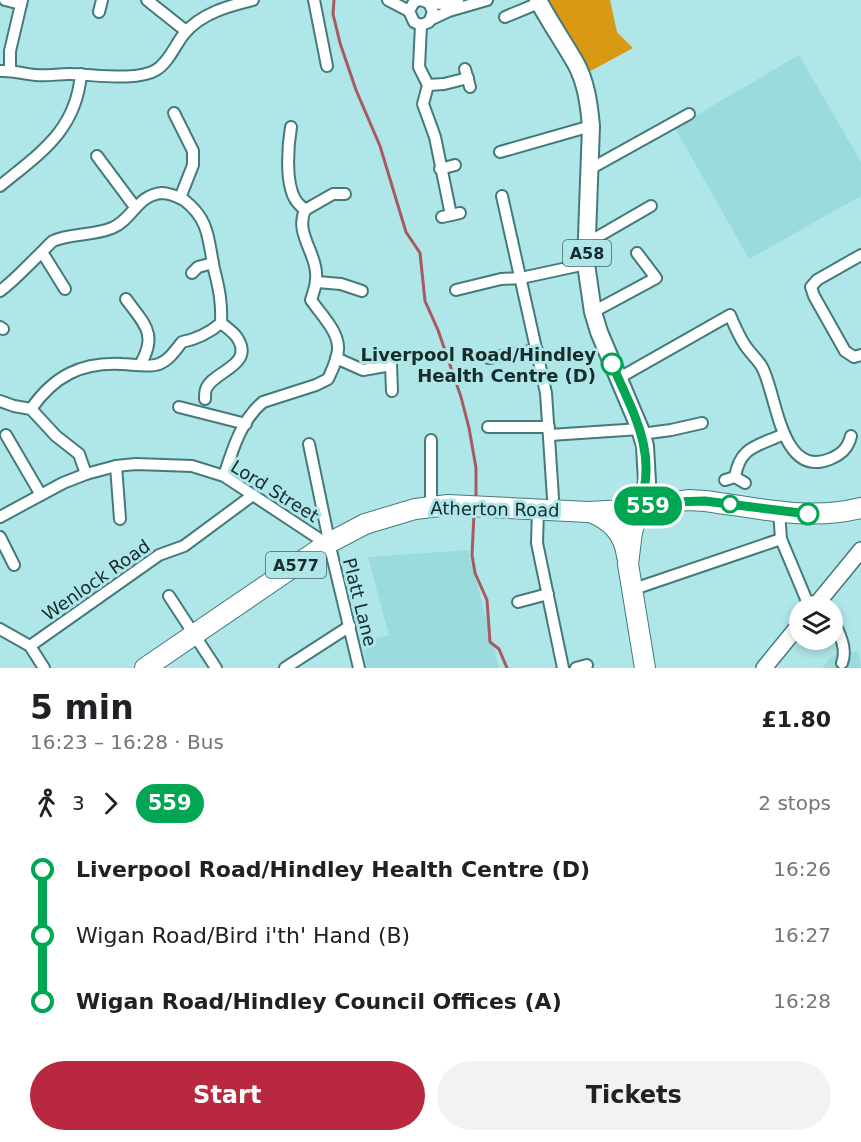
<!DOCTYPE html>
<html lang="en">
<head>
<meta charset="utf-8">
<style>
  body { margin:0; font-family:"DejaVu Sans",sans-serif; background:#f2f2f2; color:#202124; height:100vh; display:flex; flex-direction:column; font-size:22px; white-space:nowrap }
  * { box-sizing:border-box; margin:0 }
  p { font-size:20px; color:#757577 }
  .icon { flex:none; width:33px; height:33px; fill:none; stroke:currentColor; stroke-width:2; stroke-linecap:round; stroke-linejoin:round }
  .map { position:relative; height:668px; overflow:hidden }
  .details { display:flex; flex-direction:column; background:#fff; flex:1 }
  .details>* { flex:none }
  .badge { padding:0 12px; border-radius:20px; font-size:21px; line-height:39px }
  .tools { position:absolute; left:789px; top:596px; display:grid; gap:12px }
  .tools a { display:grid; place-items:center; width:54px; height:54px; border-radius:50%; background:#fff; box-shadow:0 3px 9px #0003; font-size:30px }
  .map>.badge { position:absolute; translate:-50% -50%; box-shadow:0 0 0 3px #fff }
  .legs { display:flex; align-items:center; gap:9px; height:66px; padding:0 30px; font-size:20px }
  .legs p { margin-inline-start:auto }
  .overview { display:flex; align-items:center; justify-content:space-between; height:102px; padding:0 30px }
  h1 { font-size:33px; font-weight:700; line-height:45px }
  .primary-button { display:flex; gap:12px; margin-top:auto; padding:12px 30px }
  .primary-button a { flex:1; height:69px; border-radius:36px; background:#b9283f; color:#fff; font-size:24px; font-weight:700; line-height:69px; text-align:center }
  .primary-button a+a { background:#f2f2f2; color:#202124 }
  ul { padding:0 30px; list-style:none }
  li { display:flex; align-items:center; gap:21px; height:66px; font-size:22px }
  li i { display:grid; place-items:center; width:9px; height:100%; margin:0 8px; background:currentColor }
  li i::after { content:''; width:15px; height:15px; margin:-8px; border:4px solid; border-radius:50%; background:#fff }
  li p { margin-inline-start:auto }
  li:first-child i { background:linear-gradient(#0000 50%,currentColor 0) }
  li:last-child i { background:linear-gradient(currentColor 50%,#0000 0) }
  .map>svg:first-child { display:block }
  .built { fill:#9adcde }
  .forest { fill:#d99913 }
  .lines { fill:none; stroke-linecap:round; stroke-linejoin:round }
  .stream { stroke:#a75a60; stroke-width:3 }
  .street-casing { stroke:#457a7b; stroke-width:14 }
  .secondary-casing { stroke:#457a7b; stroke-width:18 }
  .primary-casing { stroke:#457a7b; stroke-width:20 }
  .highway-casing { stroke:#457a7b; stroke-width:22 }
  .street { stroke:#fff; stroke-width:10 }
  .secondary { stroke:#fff; stroke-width:15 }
  .primary { stroke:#fff; stroke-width:16 }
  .highway { stroke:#fff; stroke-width:20 }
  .line-1-casing { stroke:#fff; stroke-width:14 }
  .line-1 { stroke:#00a651; stroke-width:9 }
  .stop-1-dot { fill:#fff; stroke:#00a651; stroke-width:3 }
  .labels { text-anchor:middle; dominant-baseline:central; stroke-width:6; stroke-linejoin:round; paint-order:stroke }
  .shield { fill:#afe6e8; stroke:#446465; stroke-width:1.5 }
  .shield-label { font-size:16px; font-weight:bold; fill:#162c2d }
  .stop-label { font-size:18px; font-weight:bold; fill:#162c2d; stroke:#afe6e8; text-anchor:end }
  .street-label { font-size:18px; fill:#162c2d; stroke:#afe6e8 }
</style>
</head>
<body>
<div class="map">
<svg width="861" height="668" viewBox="0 0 861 668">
  <rect width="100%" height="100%" fill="#afe6e8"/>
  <g class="built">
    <path d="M799,55l62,107v34l-112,63 -74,-131z"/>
    <path d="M468,550l31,118h-132l-5,-26 27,-7 -21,-78z"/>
    <path d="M859,651l2,17h-39l11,-13z"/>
  </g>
  <path class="forest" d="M546,0h64l7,32 16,16 -46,25z"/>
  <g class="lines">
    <g class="stream">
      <path d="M334,0l-1,14 7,29 16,47 24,56 26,86 14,21 5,48 13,29 23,67 8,31 7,40v30"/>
      <path d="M474,514l-2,41 3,18 12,27 3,42 9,7 8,19"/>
    </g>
    <defs>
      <g id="street">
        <path d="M5,0l16,4"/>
        <path d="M147,0l39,31"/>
        <path d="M314,0l13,66"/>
        <path d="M388,0l21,11"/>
        <path d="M420,0l-6,2 -5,9 5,11 7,3 8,-3 4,-10 -4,-9 -8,-3"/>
        <path d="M429,3l14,1 15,-4"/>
        <path d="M99,12l3,-12"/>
        <path d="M505,17l34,-14"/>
        <path d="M432,19l17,-8 38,-11"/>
        <path d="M421,25l-2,42 9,18 -5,19 12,33 16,78"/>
        <path d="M465,69l5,18"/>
        <path d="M10,70v-19l12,-51"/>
        <path d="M0,71c13,-1 24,3 36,4 11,1 22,-1 33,-1 23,0 67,8 87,-4 13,-8 19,-25 28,-36 17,-21 45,-28 69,-34"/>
        <path d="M428,85l16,-1 24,-6"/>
        <path d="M174,113l19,38v14l-13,33"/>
        <path d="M500,152l91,-26"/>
        <path d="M97,156l38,51"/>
        <path d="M440,169l15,-4"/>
        <path d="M590,169l99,-55"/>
        <path d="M0,186c40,-33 76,-55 81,-112"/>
        <path d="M502,196l44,197 7,105"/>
        <path d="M305,210l28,-16h12"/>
        <path d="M442,217l18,-4"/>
        <path d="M587,243l64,-37"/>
        <path d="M42,252l23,37"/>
        <path d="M861,255l-44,25 -6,7 3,9 31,55 9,6 7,-2"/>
        <path d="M192,273l6,-6 15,-4"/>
        <path d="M317,282l24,2 21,7"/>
        <path d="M456,290l45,-11 20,-1 65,-14"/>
        <path d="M0,291c15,-11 27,-25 40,-37 4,-4 9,-10 13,-13 17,-8 40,-5 59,-13 20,-8 25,-33 50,-35 7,0 16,4 22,7 26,20 24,40 30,69 5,19 8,34 7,54"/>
        <path d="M126,299c19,26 32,35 14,66"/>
        <path d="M593,312l63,-34 -19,-25"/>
        <path d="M0,327l3,2"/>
        <path d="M336,358l27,12 28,-5 1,26"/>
        <path d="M489,358l48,-8"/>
        <path d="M619,378l111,-63c5,12 10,24 17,33 5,7 11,12 15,19 15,27 18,112 68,92 12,-5 18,-11 21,-23"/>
        <path d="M205,399c0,-1 0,-9 1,-10 7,-18 48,-23 32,-50 -3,-6 -12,-12 -17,-16"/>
        <path d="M0,401l14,5 17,3 25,27 23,18 7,20"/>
        <path d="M179,407l67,17"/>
        <path d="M31,409c23,-33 50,-47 91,-45 10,0 26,4 37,0 10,-4 16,-13 23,-22 15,-3 26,-8 39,-19"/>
        <path d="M488,427h61"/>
        <path d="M641,434l30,-4 31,-7"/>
        <path d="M6,435l35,60"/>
        <path d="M550,435l90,-6"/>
        <path d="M431,440v66"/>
        <path d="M309,444l19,92 -1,8 4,7 28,117"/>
        <path d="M116,466l4,53"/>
        <path d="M224,476c8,-25 17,-56 39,-74l53,-17 12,-6c4,-9 11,-22 10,-33 -1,-16 -18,-33 -27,-46 4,-12 7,-21 4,-34 -4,-19 -19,-36 -10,-56 -3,-3 -8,-7 -10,-11 -10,-17 -7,-54 -4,-72"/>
        <path d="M735,477c5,-31 23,-31 49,-43"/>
        <path d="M725,480l10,-3 10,6"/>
        <path d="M538,509l-1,34 26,125"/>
        <path d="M779,511l2,28 28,67"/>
        <path d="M0,517l63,-34 23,-9 30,-8 20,-2 56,2 32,10 103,68"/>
        <path d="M0,537l14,28"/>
        <path d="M631,590l150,-51"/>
        <path d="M169,596l47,72"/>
        <path d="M518,602l30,-8"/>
        <path d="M832,617c6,14 16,31 10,46"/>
        <path d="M0,629l30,17 14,22"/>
        <path d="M30,646l129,-91 25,-9 69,-51"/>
        <path d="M285,668l65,-42"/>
        <path d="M576,668l11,-3"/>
      </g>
      <g id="secondary">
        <path d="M815,606l46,-56"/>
        <path d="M764,668l36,-44"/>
      </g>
      <path id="primary" d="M538,0c11,21 25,41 37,62 11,19 14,42 16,64l-5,138 7,48 6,20 41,97 5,17 2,36 -8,25"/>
      <g id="highway">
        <path d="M639,507l-7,25 -4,32 17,104"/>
        <path d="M590,512c21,8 34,21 37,44"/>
        <path d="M145,668l182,-124 38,-20 50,-15 33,-4 140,7 38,-2 62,-10 17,1c54,7 103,20 156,7"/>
      </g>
    </defs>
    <use href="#street" class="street-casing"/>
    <use href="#secondary" class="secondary-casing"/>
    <use href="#primary" class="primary-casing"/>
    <use href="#highway" class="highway-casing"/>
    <use href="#street" class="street"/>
    <use href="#secondary" class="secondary"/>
    <use href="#primary" class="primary"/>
    <use href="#highway" class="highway"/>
  </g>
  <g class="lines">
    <defs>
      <path id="line-1" d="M612,364c21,49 47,90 27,143l33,-5 33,-1 103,13"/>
    </defs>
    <use href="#line-1" class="line-1-casing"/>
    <use href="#line-1" class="line-1"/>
  </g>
  <g class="stop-1-dot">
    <circle cx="612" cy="364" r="10"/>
    <circle cx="730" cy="504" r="8"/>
    <circle cx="808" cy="514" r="10"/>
  </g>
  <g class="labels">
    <g class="shield">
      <rect x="563" y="240" width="48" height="26" rx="4.5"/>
      <rect x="266" y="552" width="60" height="26" rx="4.5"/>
    </g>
    <g class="shield-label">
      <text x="587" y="253">A58</text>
      <text x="296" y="565">A577</text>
    </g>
    <g class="stop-label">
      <text x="596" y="354">Liverpool Road/Hindley<tspan x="596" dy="21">Health Centre (D)</tspan></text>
    </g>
    <g class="street-label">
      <text transform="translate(275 491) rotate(32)">Lord Street</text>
      <text transform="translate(495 509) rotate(1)">Atherton Road</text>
      <text transform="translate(96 580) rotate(-35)">Wenlock Road</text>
      <text transform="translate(360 602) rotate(76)">Platt Lane</text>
    </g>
  </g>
</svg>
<div class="tools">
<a><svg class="icon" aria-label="layers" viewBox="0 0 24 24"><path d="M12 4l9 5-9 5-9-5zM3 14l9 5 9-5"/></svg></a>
</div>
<b class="badge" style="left:648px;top:506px;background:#00a651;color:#fff">559</b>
</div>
<section class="details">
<div class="overview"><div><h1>5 min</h1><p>16:23 – 16:28 · Bus</p></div><b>£1.80</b></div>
<div class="legs"><svg class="icon" aria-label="walk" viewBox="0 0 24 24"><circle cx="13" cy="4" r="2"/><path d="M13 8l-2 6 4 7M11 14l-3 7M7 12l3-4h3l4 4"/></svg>3<svg class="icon" aria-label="forward" viewBox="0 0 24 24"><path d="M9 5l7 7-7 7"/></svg><b class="badge" style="background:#00a651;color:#fff">559</b><p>2 stops</p></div>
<ul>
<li><i style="color:#00a651"></i><b>Liverpool Road/Hindley Health Centre (D)</b><p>16:26</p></li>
<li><i style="color:#00a651"></i><span>Wigan Road/Bird i'th' Hand (B)</span><p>16:27</p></li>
<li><i style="color:#00a651"></i><b>Wigan Road/Hindley Council Offices (A)</b><p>16:28</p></li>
</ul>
<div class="primary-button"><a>Start</a><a>Tickets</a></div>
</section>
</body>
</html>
